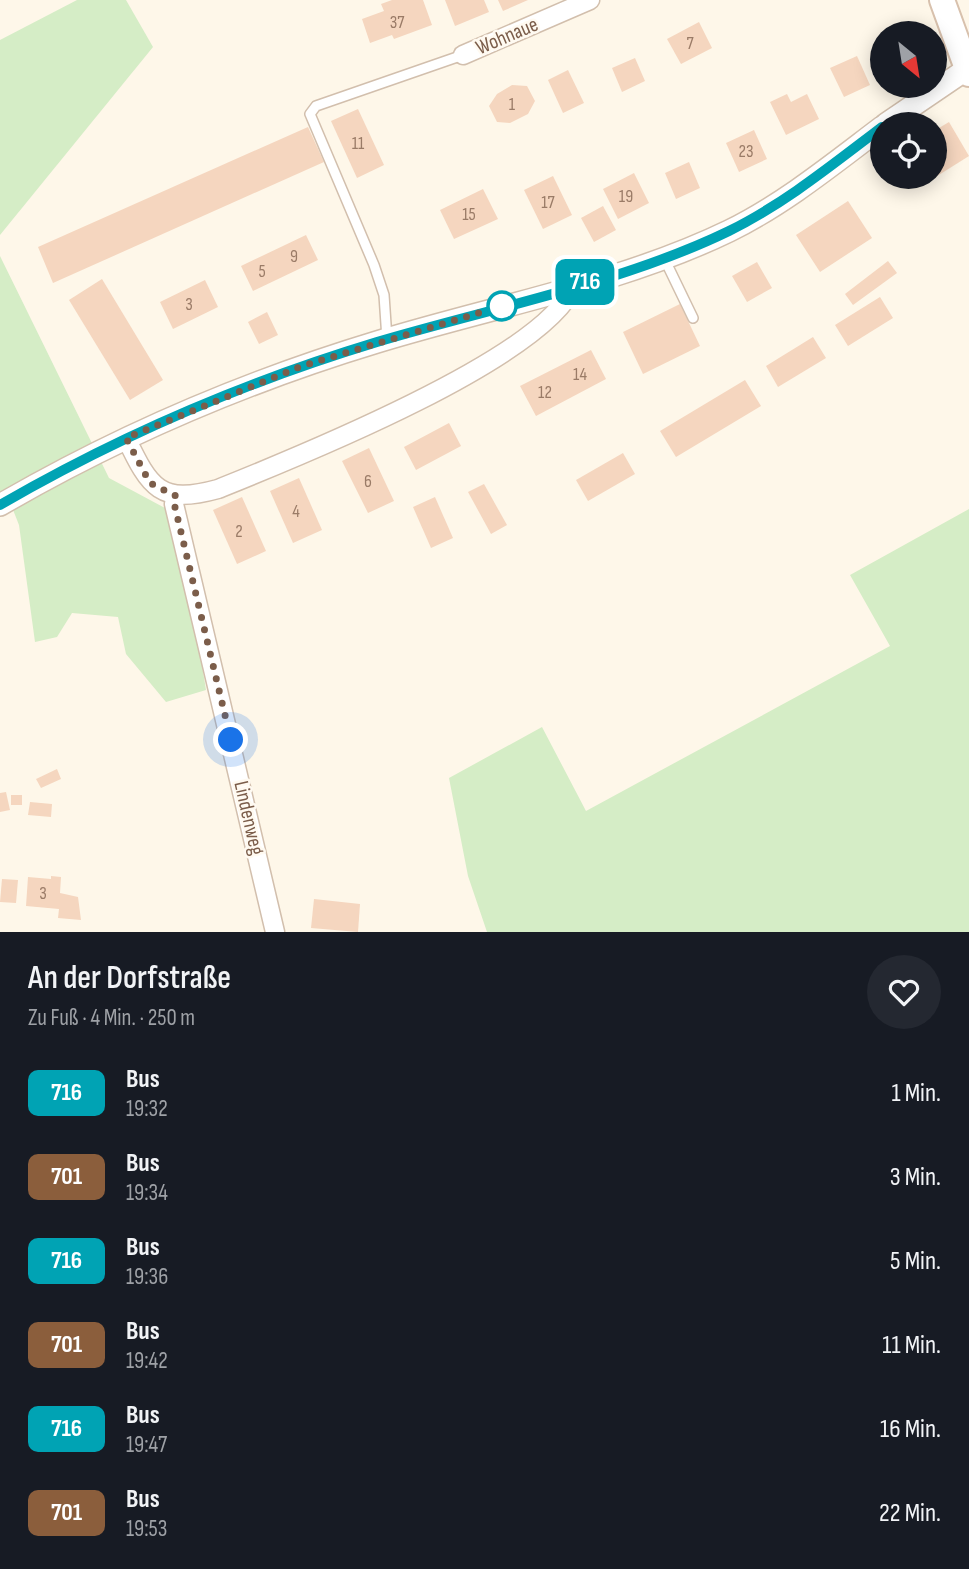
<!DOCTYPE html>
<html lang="de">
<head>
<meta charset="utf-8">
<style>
  body { margin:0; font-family:"Sofia Sans Condensed",sans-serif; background:#242831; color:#f1f3f6; height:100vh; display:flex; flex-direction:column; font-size:26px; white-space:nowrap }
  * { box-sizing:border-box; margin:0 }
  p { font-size:23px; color:#9ea1a6 }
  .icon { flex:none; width:38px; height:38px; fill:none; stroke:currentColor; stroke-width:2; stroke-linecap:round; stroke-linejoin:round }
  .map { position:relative; height:932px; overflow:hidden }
  .panel { display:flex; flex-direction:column; background:#171b24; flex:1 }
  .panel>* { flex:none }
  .badge { padding:0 14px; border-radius:10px; font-size:24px; line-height:46px }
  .needle { width:46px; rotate:150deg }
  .buttons { position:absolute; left:870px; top:21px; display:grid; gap:14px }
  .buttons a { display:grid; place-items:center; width:77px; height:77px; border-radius:50%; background:#171b24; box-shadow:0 4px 18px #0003; font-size:35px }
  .you { position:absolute; width:35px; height:35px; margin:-18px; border:5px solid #fff; border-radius:50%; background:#1a73e8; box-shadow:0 0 0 10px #1a73e833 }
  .map>.badge { position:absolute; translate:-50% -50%; box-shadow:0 0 0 4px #fff }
  .round { display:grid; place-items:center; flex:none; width:74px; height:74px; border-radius:37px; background:#242831 }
  .overview { display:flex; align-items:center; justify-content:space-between; height:119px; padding:0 28px }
  h1 { font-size:33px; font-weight:600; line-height:52px }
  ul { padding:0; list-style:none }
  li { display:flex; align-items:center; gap:21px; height:84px; padding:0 28px }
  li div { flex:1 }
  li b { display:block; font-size:26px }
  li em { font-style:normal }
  li .badge { min-width:77px; font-weight:700; text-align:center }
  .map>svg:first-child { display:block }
  .green { fill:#d5edc6 }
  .building { fill:#f5d6bf }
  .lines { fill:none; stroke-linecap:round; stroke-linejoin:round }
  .service-casing { stroke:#d2bfad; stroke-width:12 }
  .minor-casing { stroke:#d2bfad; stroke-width:21 }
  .tertiary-casing { stroke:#d2bfad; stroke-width:24 }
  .secondary-casing { stroke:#d8c1ad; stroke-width:28 }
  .service { stroke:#fff; stroke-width:9 }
  .minor { stroke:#fff; stroke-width:18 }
  .tertiary { stroke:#fff; stroke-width:21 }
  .secondary { stroke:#fff; stroke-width:24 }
  .line-casing { stroke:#fff; stroke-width:16 }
  .line { stroke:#00a3b4; stroke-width:10 }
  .walk { stroke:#7b5d4a; stroke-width:7; stroke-dasharray:0 12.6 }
  .stop-dot { fill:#fff; stroke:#00a3b4; stroke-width:3.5 }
  .labels { text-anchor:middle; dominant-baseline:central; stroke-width:5; stroke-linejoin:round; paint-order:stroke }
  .number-label { font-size:18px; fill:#9a7b67 }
  .street-label { font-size:21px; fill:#7b5d4a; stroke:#fffaf1 }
</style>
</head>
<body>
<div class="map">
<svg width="969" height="932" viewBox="0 0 969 932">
  <rect width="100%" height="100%" fill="#fef7e9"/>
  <g class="green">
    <path d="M77,0h49l27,47 -153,188v-195z"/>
    <path d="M0,256l109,222 69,37 28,175 -40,12 -40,-48 -8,-37 -46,-4 -15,24 -22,5 -16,-117 -13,-33 -6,3z"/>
    <path d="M969,509v423h-482l-19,-56 -19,-98 93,-51 44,84 304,-165 -40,-71z"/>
  </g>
  <g class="building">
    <path d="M392,0h31l9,25 -38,14 -2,-4 -22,8 -8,-24 22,-8 -3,-7z"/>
    <path d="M445,0h39l5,12 -34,14z"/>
    <path d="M498,0h30l-25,11z"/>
    <path d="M699,22l13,26 -31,16 -14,-25z"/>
    <path d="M857,56l13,29 -26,12 -14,-29z"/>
    <path d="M635,58l10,23 -23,11 -10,-24z"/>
    <path d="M568,70l16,33 -21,10 -15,-33z"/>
    <path d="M512,85l15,1 8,15 -7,13 -18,9 -13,-1 -8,-16 8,-12z"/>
    <path d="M787,94l4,8 16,-8 12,25 -33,16 -16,-33z"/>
    <path d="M358,109l26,56 -27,13 -26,-57z"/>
    <path d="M949,122l20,34 -35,22v-47z"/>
    <path d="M308,127l16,35 -271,121 -15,-36z"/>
    <path d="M754,130l13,29 -28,13 -13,-29z"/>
    <path d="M689,162l11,26 -24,11 -11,-26z"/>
    <path d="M634,173l15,30 -31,16 -15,-30z"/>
    <path d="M553,176l19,39 -29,14 -19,-39z"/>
    <path d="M483,189l15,30 -44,20 -14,-29z"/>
    <path d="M848,201l24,37 -52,34 -24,-37z"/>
    <path d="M603,206l13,24 -22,12 -13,-24z"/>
    <path d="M306,235l12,25 -65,31 -12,-25z"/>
    <path d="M888,261l9,12 -44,32 -8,-11z"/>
    <path d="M757,262l15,26 -25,14 -15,-26z"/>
    <path d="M102,279l61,101 -33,20 -61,-100z"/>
    <path d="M205,280l13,27 -45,22 -13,-27z"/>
    <path d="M880,297l13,21 -45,28 -13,-21z"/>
    <path d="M680,304l20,42 -57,28 -20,-42z"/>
    <path d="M267,312l11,23 -19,9 -11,-22z"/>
    <path d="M813,337l13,21 -48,29 -12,-21z"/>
    <path d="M591,350l15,29 -70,37 -16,-30z"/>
    <path d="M745,380l16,26 -85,51 -16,-26z"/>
    <path d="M449,423l12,23 -45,24 -12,-23z"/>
    <path d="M369,448l25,53 -26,12 -26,-52z"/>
    <path d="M623,453l12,21 -47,27 -12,-21z"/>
    <path d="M299,478l23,52 -29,13 -23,-52z"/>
    <path d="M484,484l23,41 -16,9 -23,-42z"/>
    <path d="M242,497l24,54 -29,13 -24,-54z"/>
    <path d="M435,497l18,41 -22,10 -18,-41z"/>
    <path d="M57,769l4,10 -20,9 -5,-9z"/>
    <path d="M6,792l4,18 -10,2v-19z"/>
    <rect x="11" y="795" width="11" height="10"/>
    <path d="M30,802l22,2 -1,13 -23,-2z"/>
    <path d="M51,876l10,1 -1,16 18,4 3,23 -23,-2 1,-9 -33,-3 2,-29 23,2z"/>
    <path d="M2,879l16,1 -2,23 -16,-1z"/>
    <path d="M314,899l46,5 -2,28 -47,-4z"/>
  </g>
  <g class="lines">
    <defs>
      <g id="service">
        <path d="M664,258l29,60"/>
        <path d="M387,339l-3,-44 -10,-30 -64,-151 6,-8 147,-51"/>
      </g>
      <g id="minor">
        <path d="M463,55l127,-55"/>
        <path d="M126,438c24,50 34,67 92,51 77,-31 328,-131 356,-204"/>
        <path d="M176,496l-2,8 101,428"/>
      </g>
      <g id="tertiary">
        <path d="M886,124l81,-55"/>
        <path d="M0,505c119,-69 245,-123 377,-163 114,-35 245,-59 352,-111 55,-27 104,-67 153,-104"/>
      </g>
      <path id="secondary" d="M942,0l27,74"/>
    </defs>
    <use href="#service" class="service-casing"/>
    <use href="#minor" class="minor-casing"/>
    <use href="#tertiary" class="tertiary-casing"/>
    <use href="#secondary" class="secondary-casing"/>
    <use href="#service" class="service"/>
    <use href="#minor" class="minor"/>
    <use href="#tertiary" class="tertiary"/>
    <use href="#secondary" class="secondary"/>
  </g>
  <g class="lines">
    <defs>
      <path id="line" d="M0,505c119,-69 245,-123 377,-163 114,-34 245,-59 352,-111 55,-27 104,-67 153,-104"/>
    </defs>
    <use href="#line" class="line-casing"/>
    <use href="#line" class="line"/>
    <path class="walk" d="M231,740l-57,-237 2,-7 -26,-13 -24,-45 176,-72 200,-60"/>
  </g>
  <circle class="stop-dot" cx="502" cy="306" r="14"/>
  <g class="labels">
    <g class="number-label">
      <text x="397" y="22">37</text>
      <text x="690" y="43">7</text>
      <text x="512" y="104">1</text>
      <text x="358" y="143">11</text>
      <text x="746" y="151">23</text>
      <text x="626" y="196">19</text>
      <text x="548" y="202">17</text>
      <text x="469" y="214">15</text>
      <text x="294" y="256">9</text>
      <text x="262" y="271">5</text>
      <text x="189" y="304">3</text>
      <text x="580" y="374">14</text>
      <text x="545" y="392">12</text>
      <text x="368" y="481">6</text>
      <text x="296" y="511">4</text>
      <text x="239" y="531">2</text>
      <text x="43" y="893">3</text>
    </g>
    <g class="street-label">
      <text transform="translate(507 36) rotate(-23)">Wohnaue</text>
      <text transform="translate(249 818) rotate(77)">Lindenweg</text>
    </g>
  </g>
</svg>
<div class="buttons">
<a><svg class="needle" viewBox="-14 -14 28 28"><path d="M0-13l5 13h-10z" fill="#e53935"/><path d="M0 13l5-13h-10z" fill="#9ea1a6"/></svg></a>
<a><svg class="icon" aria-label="locate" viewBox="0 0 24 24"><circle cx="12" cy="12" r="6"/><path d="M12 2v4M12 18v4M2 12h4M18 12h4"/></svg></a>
</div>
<div class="you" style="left:231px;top:740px"></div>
<b class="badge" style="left:585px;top:282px;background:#00a3b4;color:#fff">716</b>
</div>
<section class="panel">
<div class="overview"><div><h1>An der Dorfstraße</h1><p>Zu Fuß · 4 Min. · 250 m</p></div><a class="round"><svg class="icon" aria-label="heart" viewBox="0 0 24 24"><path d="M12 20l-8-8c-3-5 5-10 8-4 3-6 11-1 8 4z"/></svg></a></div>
<ul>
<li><span class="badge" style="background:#00a3b4;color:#fff">716</span><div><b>Bus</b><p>19:32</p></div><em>1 Min.</em></li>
<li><span class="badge" style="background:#8b5e3c;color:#fff">701</span><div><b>Bus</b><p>19:34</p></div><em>3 Min.</em></li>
<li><span class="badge" style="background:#00a3b4;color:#fff">716</span><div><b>Bus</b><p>19:36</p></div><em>5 Min.</em></li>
<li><span class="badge" style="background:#8b5e3c;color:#fff">701</span><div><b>Bus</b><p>19:42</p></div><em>11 Min.</em></li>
<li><span class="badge" style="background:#00a3b4;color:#fff">716</span><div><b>Bus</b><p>19:47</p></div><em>16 Min.</em></li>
<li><span class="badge" style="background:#8b5e3c;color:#fff">701</span><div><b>Bus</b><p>19:53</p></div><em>22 Min.</em></li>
</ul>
</section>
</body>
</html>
